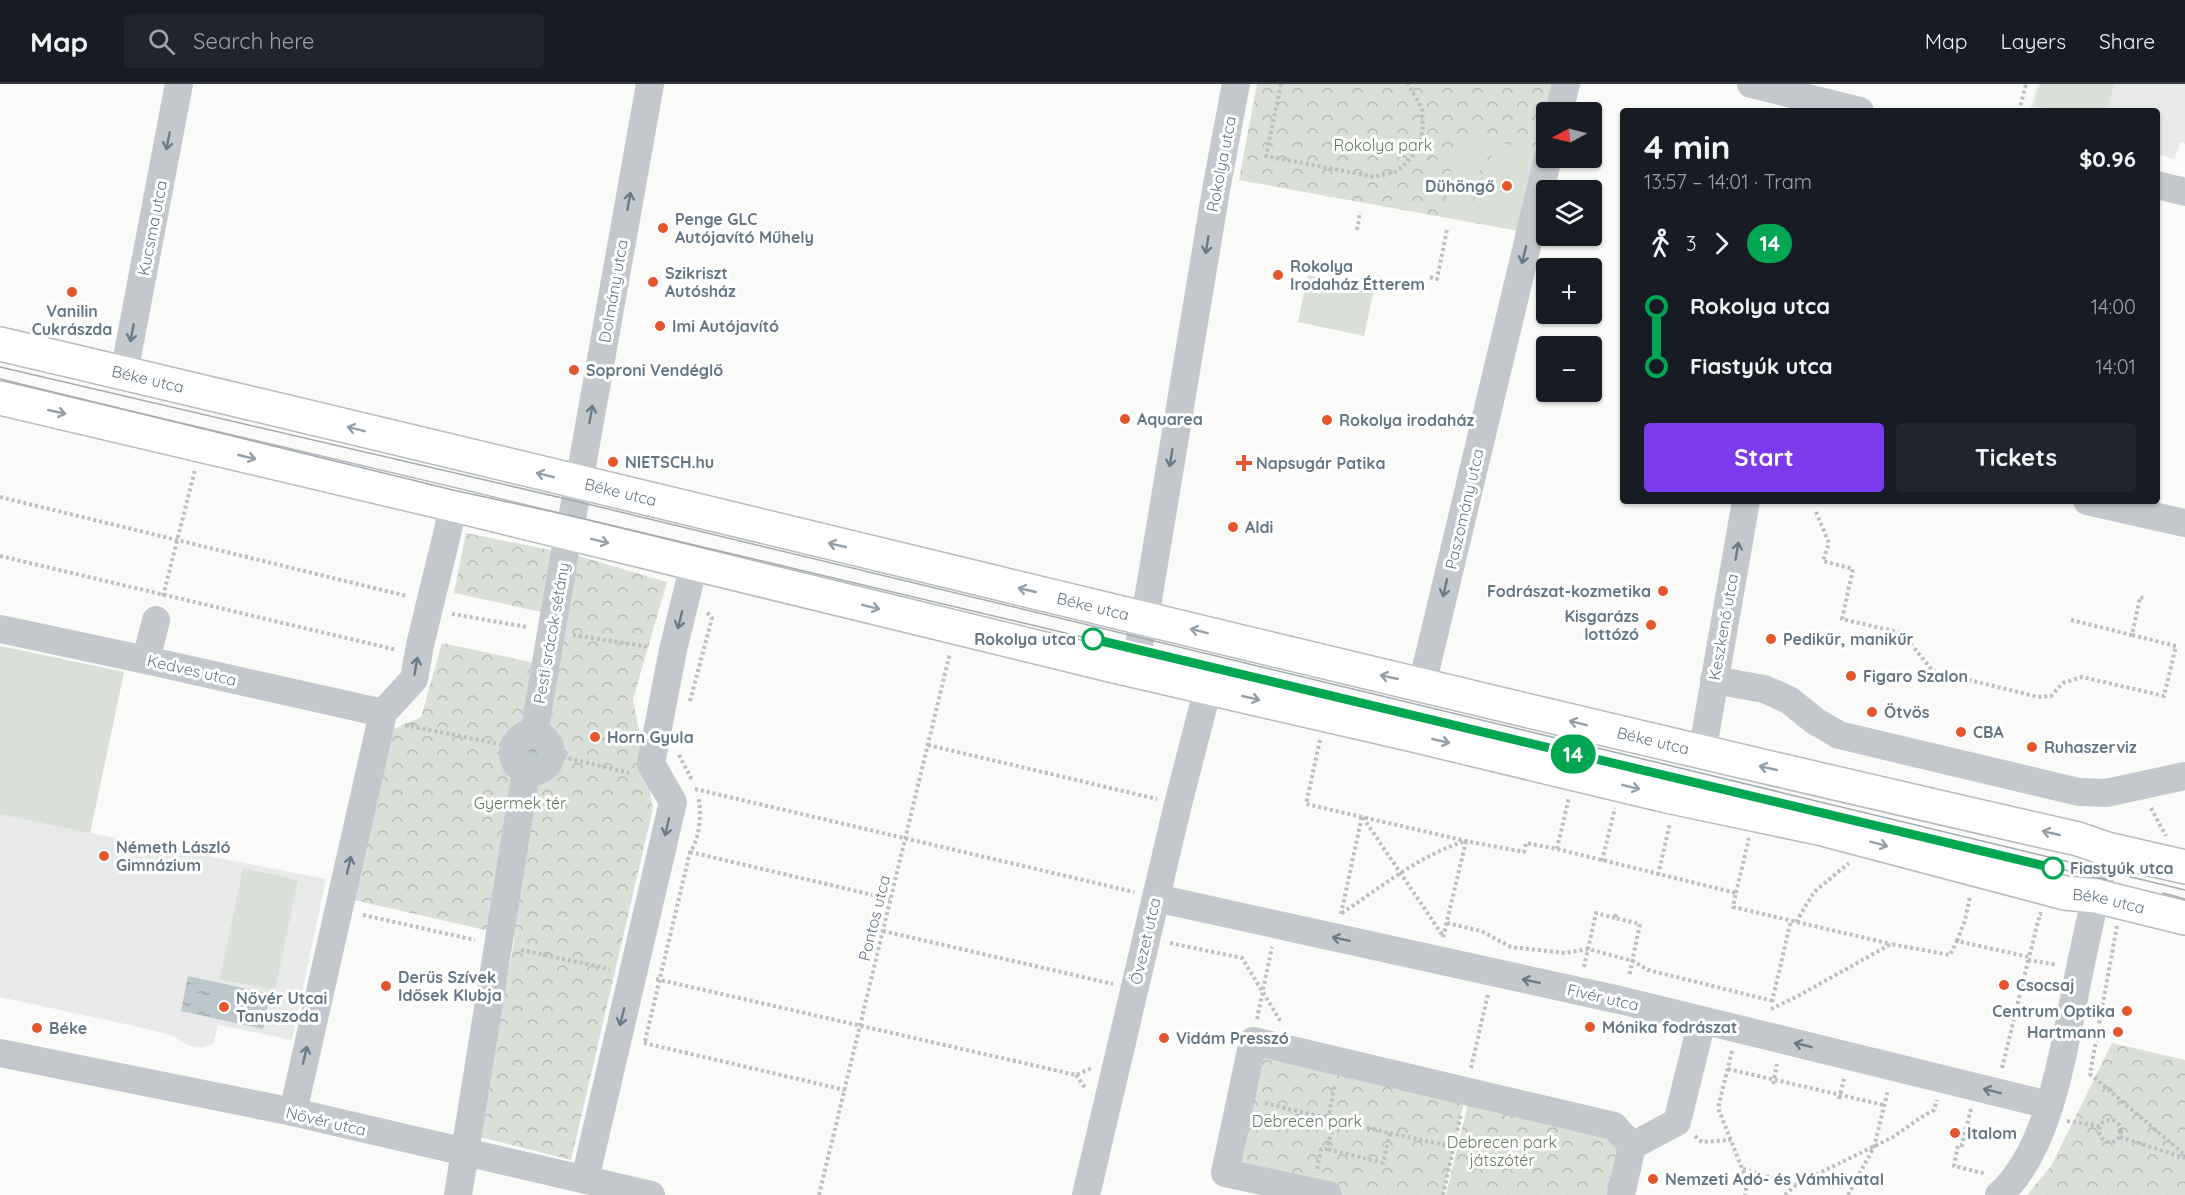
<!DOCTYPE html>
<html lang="en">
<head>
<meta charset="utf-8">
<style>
  body { margin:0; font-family:Quicksand,sans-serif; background:#20242c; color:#f1f3f6; height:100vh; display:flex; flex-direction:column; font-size:22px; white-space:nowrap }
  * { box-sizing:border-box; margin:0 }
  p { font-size:20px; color:#9ea1a6 }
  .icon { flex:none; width:33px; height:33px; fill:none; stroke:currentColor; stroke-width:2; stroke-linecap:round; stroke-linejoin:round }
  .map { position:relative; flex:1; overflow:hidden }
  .panel { position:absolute; left:1620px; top:24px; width:540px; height:396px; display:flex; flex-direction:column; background:#171b24; border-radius:6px; box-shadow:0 2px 4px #0004 }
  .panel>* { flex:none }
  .badge { padding:0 12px; border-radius:20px; font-size:21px; line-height:39px }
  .needle { width:39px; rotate:263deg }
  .controls { position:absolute; left:1536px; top:18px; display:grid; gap:12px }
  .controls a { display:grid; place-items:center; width:66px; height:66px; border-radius:6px; background:#171b24; box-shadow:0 2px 4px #0004; font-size:30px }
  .map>.badge { position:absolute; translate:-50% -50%; box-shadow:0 0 0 3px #fff }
  .legs { display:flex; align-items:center; gap:9px; height:66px; padding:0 24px; font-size:20px }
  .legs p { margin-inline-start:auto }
  .head { display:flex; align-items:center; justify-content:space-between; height:102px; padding:0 24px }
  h1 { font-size:33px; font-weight:800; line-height:45px }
  .action { display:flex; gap:12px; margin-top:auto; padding:12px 24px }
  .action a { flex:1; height:69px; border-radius:6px; background:#7c3aed; color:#fff; font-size:24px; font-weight:800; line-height:69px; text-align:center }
  .action a+a { background:#20242c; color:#f1f3f6 }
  ul { padding:0 24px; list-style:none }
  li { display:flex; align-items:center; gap:21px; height:60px; font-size:22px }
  li i { display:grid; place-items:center; width:9px; height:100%; margin:0 8px; background:currentColor }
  li i::after { content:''; width:15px; height:15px; margin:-8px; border:4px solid; border-radius:50%; background:#171b24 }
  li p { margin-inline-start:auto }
  li:first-child i { background:linear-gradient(#0000 50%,currentColor 0) }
  li:last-child i { background:linear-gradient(currentColor 50%,#0000 0) }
  header { display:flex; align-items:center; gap:36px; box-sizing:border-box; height:84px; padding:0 30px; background:#171b24; border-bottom:2px solid #363941 }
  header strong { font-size:28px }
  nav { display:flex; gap:33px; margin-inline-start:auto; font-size:21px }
  .search { width:420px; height:54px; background:#20242c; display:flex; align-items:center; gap:15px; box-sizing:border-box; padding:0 21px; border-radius:6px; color:#9ea1a6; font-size:22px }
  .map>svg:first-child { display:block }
  .built { fill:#e8e9e9 }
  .park { fill:url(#park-crowns) }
  .garden { fill:#dadfd7 }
  .water { fill:url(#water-ripples) }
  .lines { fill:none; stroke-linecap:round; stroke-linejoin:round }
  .major-casing { stroke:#b5babe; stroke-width:36 }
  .path { stroke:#bbbfc2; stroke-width:4; stroke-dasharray:3 3; stroke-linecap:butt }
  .minor { stroke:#c3c8cc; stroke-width:28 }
  .major { stroke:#fff; stroke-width:33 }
  .tram { stroke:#a2aab0; stroke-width:1.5 }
  .oneway { stroke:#6a7a87 }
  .oneway2 { stroke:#939fa8 }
  .line-1-casing { stroke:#fff; stroke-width:14 }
  .line-1 { stroke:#00a651; stroke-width:9 }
  .poi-dot { fill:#e4572e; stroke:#fff; stroke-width:2 }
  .stop-1-dot { fill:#fff; stroke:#00a651; stroke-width:3 }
  .labels { text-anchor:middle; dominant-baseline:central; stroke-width:6; stroke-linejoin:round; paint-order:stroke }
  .park-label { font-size:16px; fill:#687a64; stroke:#fff }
  .street-label { font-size:16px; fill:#657683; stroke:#fff }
  .poi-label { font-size:16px; font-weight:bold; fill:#657683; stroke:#fff; text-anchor:start }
  .stop-label { font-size:16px; font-weight:bold; fill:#657683; stroke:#fff; text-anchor:end }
</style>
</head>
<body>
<header>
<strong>Map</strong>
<div class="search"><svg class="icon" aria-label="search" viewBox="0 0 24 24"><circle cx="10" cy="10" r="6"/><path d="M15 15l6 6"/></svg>Search here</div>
<nav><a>Map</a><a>Layers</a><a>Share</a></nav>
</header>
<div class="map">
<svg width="2185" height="1111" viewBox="0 0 2185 1111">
  <defs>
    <pattern id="park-crowns" width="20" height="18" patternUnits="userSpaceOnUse" patternTransform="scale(1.5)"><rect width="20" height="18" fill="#dadfd7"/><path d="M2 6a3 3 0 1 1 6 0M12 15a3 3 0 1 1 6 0" fill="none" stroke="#b4b9b4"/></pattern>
    <pattern id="water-ripples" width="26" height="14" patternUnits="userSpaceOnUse" patternTransform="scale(1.5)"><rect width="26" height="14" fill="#bbc7cb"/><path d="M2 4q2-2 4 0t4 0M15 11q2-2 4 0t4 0" fill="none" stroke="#9ca6aa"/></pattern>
  </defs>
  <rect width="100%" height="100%" fill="#fafaf8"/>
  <g class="built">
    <path d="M2037,0h148v60l-5,-2 -6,17 -17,-5v-43h-127z"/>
    <path d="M0,562l124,26 -34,161 236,46 -34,161 -74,-15 -5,19 -11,3 -12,-1 -19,-11 -32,-8 -139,-30z"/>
  </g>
  <g class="park">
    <path d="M1257,0h298l-9,28 -27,119 -280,-51z"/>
    <path d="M466,449l89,18 -13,61 -88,-19z"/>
    <path d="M565,468l102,30 -34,117 20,109 -82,352 -95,-24 39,-199 -165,-38 39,-168 32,-14 21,-74 93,20z"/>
    <path d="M1253,957l213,51 -23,103h-101l-25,-7 -92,-15z"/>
    <path d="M2112,959l73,17v135h-158l24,-29z"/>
    <path d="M1469,1016l140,32 11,16 -11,47h-163z"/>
  </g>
  <g class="garden">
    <path d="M2040,0h74l-7,27h-50l-23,-6z"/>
    <path d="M1459,51l27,6 -17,77 -26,-6z"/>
    <path d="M1495,57l43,10 -19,80 -43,-10z"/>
    <path d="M1308,191l66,14 -10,47 -66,-14z"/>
    <path d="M0,562l124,26 -34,161 -90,-19z"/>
    <path d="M243,784l55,12 -23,110 -55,-11z"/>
  </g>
  <g class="water">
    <circle cx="531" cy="669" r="15"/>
    <path d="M188,892l82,18 -7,35 -82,-18z"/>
  </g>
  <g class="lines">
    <defs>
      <g id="major">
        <path id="s1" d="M0,260c693,162 1384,337 2078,495l29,10 78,18"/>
        <path id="s2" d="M0,314l454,107 660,161 299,69 254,61 156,33 242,64 31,3 89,22"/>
      </g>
    </defs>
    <use href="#major" class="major-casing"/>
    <g class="path">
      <path d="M1281,0l-15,72 109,21 20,-5 12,-9 12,-16 4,-20 -1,-19 -14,-24"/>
      <path d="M2019,27l7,-27"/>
      <path d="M1357,146l3,-18"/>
      <path d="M1430,193l7,2 10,-49"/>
      <path d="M0,413l407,99"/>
      <path d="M1816,428l13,31 -6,18 30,8 -11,50 60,14 31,38 105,26 13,-1 12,-13 19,-6 82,19 12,-50 -44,-11"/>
      <path d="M0,472l397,94"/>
      <path d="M163,512l32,-126"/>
      <path d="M452,530l75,13"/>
      <path d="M2071,536l61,15 8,-38 5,2"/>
      <path d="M573,551l76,12"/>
      <path d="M690,617l22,-83 -6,-7"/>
      <path d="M405,641l108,22"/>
      <path d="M1320,656l-14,64 160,37 58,11 2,-9 31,6 179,44 -3,14 158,37"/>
      <path d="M928,661l229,54"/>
      <path d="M551,670l78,19"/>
      <path d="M679,671l13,25"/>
      <path d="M695,705l439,103"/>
      <path d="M2151,724l15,28"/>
      <path d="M1557,765l12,-52"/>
      <path d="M690,768l200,47"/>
      <path d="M1602,777l13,-53"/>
      <path d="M1658,791l12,-52"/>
      <path d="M1736,809l13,-55"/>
      <path d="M1342,829c38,-25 79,-59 124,-72l-23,97"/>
      <path d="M1341,830l21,-98 81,120"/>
      <path d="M1616,830l-1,4 25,6 -11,53"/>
      <path d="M363,831l112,25"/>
      <path d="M1796,838l18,-30 35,-29"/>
      <path d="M1447,839l34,8 30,16 54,6 23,-4 45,12 15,9 125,31"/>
      <path d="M2117,842l-27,148 95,81"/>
      <path d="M883,847l230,53"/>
      <path d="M1957,857l8,-21 5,-24"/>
      <path d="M1170,859l72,15 39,64"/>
      <path d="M521,866l89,19"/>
      <path d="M2028,876l29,5"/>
      <path d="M1584,883l12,-54 19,5"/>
      <path d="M656,895l420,96 16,-7"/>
      <path d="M1772,918l19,-82"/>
      <path d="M1771,925l27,-13 93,-52 59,11 7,-14 72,16 11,-43h2"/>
      <path d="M1257,935l15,-72"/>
      <path d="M645,957l45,-189c10,-13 12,-41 8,-56"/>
      <path d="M644,959l201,47"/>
      <path d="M1732,967l-14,57 29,73 -2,14"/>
      <path d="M1471,984l17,-74"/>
      <path d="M2002,984l27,-111"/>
      <path d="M1728,985l156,36"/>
      <path d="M1076,991l10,14"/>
      <path d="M1773,1000l4,-20"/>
      <path d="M1839,1015l5,-20"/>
      <path d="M1265,1019l69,17"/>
      <path d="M1971,1025l-9,36h-4l-4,21 32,8"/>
      <path d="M1328,1035l7,-35"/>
      <circle cx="2110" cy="1047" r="11"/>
      <path d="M2067,1037l32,5"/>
      <path d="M1390,1049l63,14"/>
      <path d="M1695,1052l7,6 29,-2"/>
      <path d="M2120,1053l65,21"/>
      <path d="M1317,1085l4,-20h6l7,-29 56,13 -7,30 -56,-14"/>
      <path d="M1743,1085l52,16 98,-48 27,-19 14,-8 3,-10"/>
      <path d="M819,1111l131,-542"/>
      <path d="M1443,1111l18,-81"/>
      <path d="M1785,1111l10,-9"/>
      <path d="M1848,1111l26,-48 14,-57"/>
    </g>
    <g class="minor">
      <path d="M1751,0l109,27"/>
      <path d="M1559,28l7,-28"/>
      <path d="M2157,101l28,7"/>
      <path d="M124,289l55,-289"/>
      <path d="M2087,417l98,22"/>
      <path d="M0,545l146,31 237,53"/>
      <path d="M146,576l10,-40"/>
      <path d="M1133,586l12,-52 71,-428 20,-106"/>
      <path d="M1714,596l50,9 25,11 26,21 24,14 240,57 27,1 79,-17"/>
      <path d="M1422,601l126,-527"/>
      <path d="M534,649l31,-181 14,-69 71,-399"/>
      <circle cx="532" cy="669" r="19"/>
      <path d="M1702,669l44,-252"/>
      <path d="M1156,814l468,103 425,104"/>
      <path d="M0,969l293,59 358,83"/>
      <path d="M293,1028l90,-399 31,-34 6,-34 34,-140"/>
      <path d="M585,1095l88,-377 -22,-38 22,-114 21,-86"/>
      <path d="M458,1111l68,-423"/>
      <path d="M1086,1111l92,-391 30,-116"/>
      <path d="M1328,1111l-103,-22 28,-132 361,85 18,20"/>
      <path d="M1621,1111l11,-49 45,-24 25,-101"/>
      <path d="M1999,1111c51,-45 65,-147 78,-212 9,-45 19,-89 30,-134"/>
    </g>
    <use href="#major" class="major"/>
    <g class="tram">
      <path d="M0,283l575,134 1610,389"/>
      <path d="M0,295l453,111 119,26 1535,364"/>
      <path d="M2163,809l22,6"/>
    </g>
  </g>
  <defs><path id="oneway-shaft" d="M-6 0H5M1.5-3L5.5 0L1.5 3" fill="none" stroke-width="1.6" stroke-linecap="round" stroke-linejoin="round" transform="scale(1.5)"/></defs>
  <g class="oneway">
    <use href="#oneway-shaft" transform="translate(168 57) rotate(101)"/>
    <use href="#oneway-shaft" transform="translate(629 117) rotate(-80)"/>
    <use href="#oneway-shaft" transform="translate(1207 161) rotate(99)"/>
    <use href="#oneway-shaft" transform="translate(1524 171) rotate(103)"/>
    <use href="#oneway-shaft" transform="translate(132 249) rotate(101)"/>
    <use href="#oneway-shaft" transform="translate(591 330) rotate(-80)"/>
    <use href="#oneway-shaft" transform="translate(1171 374) rotate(99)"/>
    <use href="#oneway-shaft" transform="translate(1737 467) rotate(-80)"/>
    <use href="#oneway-shaft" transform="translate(1445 504) rotate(103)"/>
    <use href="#oneway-shaft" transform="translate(680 536) rotate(104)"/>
    <use href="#oneway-shaft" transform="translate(416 582) rotate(-80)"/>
    <use href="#oneway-shaft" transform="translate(667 743) rotate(103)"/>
    <use href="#oneway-shaft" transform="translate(349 781) rotate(-77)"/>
    <use href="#oneway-shaft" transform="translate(1341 855) rotate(-168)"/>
    <use href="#oneway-shaft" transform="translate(1531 897) rotate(-168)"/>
    <use href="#oneway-shaft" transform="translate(622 933) rotate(104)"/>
    <use href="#oneway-shaft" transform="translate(1803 961) rotate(-166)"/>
    <use href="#oneway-shaft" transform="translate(305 971) rotate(-77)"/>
    <use href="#oneway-shaft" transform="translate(1992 1007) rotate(-166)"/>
  </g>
  <g class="oneway2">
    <use href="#oneway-shaft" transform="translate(57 328) rotate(13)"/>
    <use href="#oneway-shaft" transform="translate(356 345) rotate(-166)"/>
    <use href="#oneway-shaft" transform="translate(247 373) rotate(13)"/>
    <use href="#oneway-shaft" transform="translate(545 391) rotate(-166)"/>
    <use href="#oneway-shaft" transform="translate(600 457) rotate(14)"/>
    <use href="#oneway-shaft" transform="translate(837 461) rotate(-167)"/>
    <use href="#oneway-shaft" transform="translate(1027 506) rotate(-167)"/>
    <use href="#oneway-shaft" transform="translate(871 523) rotate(14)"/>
    <use href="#oneway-shaft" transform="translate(1199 547) rotate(-166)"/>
    <use href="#oneway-shaft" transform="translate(1389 593) rotate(-167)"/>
    <use href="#oneway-shaft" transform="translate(1251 614) rotate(13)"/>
    <use href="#oneway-shaft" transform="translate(1578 639) rotate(-166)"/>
    <use href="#oneway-shaft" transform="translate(1441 657) rotate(13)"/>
    <use href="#oneway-shaft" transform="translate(1768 684) rotate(-167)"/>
    <use href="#oneway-shaft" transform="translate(1631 703) rotate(14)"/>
    <use href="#oneway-shaft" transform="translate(2051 749) rotate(-167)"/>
    <use href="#oneway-shaft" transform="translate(1879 760) rotate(15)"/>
  </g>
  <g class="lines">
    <defs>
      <path id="line-1" d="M1093,555l960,229"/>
    </defs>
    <use href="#line-1" class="line-1-casing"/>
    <use href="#line-1" class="line-1"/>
  </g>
  <g class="poi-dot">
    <circle cx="1507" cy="102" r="6"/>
    <circle cx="663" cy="144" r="6"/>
    <circle cx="1278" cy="191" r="6"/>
    <circle cx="653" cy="198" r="6"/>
    <circle cx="72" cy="208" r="6"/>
    <circle cx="660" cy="242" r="6"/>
    <circle cx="574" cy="286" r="6"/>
    <circle cx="1125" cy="335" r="6"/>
    <circle cx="1327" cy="336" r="6"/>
    <circle cx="613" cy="378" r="6"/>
    <path d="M1241 370h6v6h6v6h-6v6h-6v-6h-6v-6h6z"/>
    <circle cx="1233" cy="443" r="6"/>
    <circle cx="1663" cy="507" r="6"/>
    <circle cx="1651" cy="541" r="6"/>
    <circle cx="1771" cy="555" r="6"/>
    <circle cx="1851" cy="592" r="6"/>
    <circle cx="1872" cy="628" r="6"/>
    <circle cx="1961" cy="648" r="6"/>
    <circle cx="595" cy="653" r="6"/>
    <circle cx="2032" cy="663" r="6"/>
    <circle cx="104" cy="772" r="6"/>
    <circle cx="2004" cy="901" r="6"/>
    <circle cx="386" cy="902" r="6"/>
    <circle cx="224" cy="923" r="6"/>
    <circle cx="2127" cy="927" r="6"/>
    <circle cx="1590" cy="943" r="6"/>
    <circle cx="37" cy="944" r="6"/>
    <circle cx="2118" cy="948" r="6"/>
    <circle cx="1164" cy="954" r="6"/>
    <circle cx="1955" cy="1049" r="6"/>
    <circle cx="1653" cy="1095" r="6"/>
  </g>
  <g class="stop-1-dot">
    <circle cx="1093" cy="555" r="10"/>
    <circle cx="2053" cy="784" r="10"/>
  </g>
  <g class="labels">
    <g class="park-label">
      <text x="1383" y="61">Rokolya park</text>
      <text x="520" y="719">Gyermek tér</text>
      <text x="1307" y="1037">Debrecen park</text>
      <text x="1502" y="1058">Debrecen park<tspan x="1502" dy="18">játszótér</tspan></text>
    </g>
    <g class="street-label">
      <text transform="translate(1221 80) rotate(-79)">Rokolya utca</text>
      <text transform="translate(152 144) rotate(-79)">Kucsma utca</text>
      <text transform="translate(613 207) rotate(-80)">Dolmány utca</text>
      <text stroke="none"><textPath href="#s1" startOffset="152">Béke utca</textPath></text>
      <text stroke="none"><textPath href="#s1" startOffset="638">Béke utca</textPath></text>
      <text transform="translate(1464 425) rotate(-77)">Paszomány utca</text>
      <text stroke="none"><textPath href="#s1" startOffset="1124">Béke utca</textPath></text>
      <text transform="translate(1723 543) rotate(-80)">Keszkenő utca</text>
      <text transform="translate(551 549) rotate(-80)">Pesti srácok sétány</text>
      <text transform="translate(192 586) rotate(13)">Kedves utca</text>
      <text stroke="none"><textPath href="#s1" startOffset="1700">Béke utca</textPath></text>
      <text stroke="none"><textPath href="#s2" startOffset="2168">Béke utca</textPath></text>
      <text transform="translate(874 834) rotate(-76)">Pontos utca</text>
      <text transform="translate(1145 857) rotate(-77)">Övezet utca</text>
      <text transform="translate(1603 913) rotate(13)">Fivér utca</text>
      <text transform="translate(326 1037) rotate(13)">Nővér utca</text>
    </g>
    <g class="poi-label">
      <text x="1495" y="102" text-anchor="end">Dühöngő</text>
      <text x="675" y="135">Penge GLC<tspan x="675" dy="18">Autójavító Műhely</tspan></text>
      <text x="1290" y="182">Rokolya<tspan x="1290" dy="18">Irodaház Étterem</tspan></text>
      <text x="665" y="189">Szikriszt<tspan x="665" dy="18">Autósház</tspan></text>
      <text x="72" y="227" text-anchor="middle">Vanilin<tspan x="72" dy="18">Cukrászda</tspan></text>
      <text x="672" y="242">Imi Autójavító</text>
      <text x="586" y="286">Soproni Vendéglő</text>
      <text x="1137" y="335">Aquarea</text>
      <text x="1339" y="336">Rokolya irodaház</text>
      <text x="625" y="378">NIETSCH.hu</text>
      <text x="1256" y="379">Napsugár Patika</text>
      <text x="1245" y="443">Aldi</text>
      <text x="1651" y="507" text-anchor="end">Fodrászat-kozmetika</text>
      <text x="1639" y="532" text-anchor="end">Kisgarázs<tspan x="1639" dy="18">lottózó</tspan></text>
      <text x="1783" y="555">Pedikűr, manikűr</text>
      <text x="1863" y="592">Figaro Szalon</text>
      <text x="1884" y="628">Ötvös</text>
      <text x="1973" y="648">CBA</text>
      <text x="607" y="653">Horn Gyula</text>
      <text x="2044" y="663">Ruhaszerviz</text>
      <text x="116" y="763">Németh László<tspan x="116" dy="18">Gimnázium</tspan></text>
      <text x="398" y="893">Derűs Szívek<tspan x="398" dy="18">Idősek Klubja</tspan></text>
      <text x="2016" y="901">Csocsaj</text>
      <text x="236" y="914">Nővér Utcai<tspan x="236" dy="18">Tanuszoda</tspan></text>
      <text x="2115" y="927" text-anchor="end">Centrum Optika</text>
      <text x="1602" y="943">Mónika fodrászat</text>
      <text x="49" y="944">Béke</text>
      <text x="2106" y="948" text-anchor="end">Hartmann</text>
      <text x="1176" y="954">Vidám Presszó</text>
      <text x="1967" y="1049">Italom</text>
      <text x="1665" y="1095">Nemzeti Adó- és Vámhivatal</text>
    </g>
    <g class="stop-label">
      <text x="1076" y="555">Rokolya utca</text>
      <text x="2070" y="784" text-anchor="start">Fiastyúk utca</text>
    </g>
  </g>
</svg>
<div class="controls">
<a><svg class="needle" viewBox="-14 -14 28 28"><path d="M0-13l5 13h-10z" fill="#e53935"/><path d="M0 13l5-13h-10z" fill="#9ea1a6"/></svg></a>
<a><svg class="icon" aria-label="layers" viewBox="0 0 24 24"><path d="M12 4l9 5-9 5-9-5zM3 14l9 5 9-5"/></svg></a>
<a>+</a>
<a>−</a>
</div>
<b class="badge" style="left:1573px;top:670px;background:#00a651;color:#fff">14</b>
<section class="panel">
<div class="head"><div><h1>4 min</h1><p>13:57 – 14:01 · Tram</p></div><b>$0.96</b></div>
<div class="legs"><svg class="icon" aria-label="walk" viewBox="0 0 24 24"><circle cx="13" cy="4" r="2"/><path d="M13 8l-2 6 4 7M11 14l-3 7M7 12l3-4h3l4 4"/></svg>3<svg class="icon" aria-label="forward" viewBox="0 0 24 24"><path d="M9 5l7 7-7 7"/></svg><b class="badge" style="background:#00a651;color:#fff">14</b></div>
<ul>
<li><i style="color:#00a651"></i><b>Rokolya utca</b><p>14:00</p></li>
<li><i style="color:#00a651"></i><b>Fiastyúk utca</b><p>14:01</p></li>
</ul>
<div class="action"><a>Start</a><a>Tickets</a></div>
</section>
</div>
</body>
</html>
